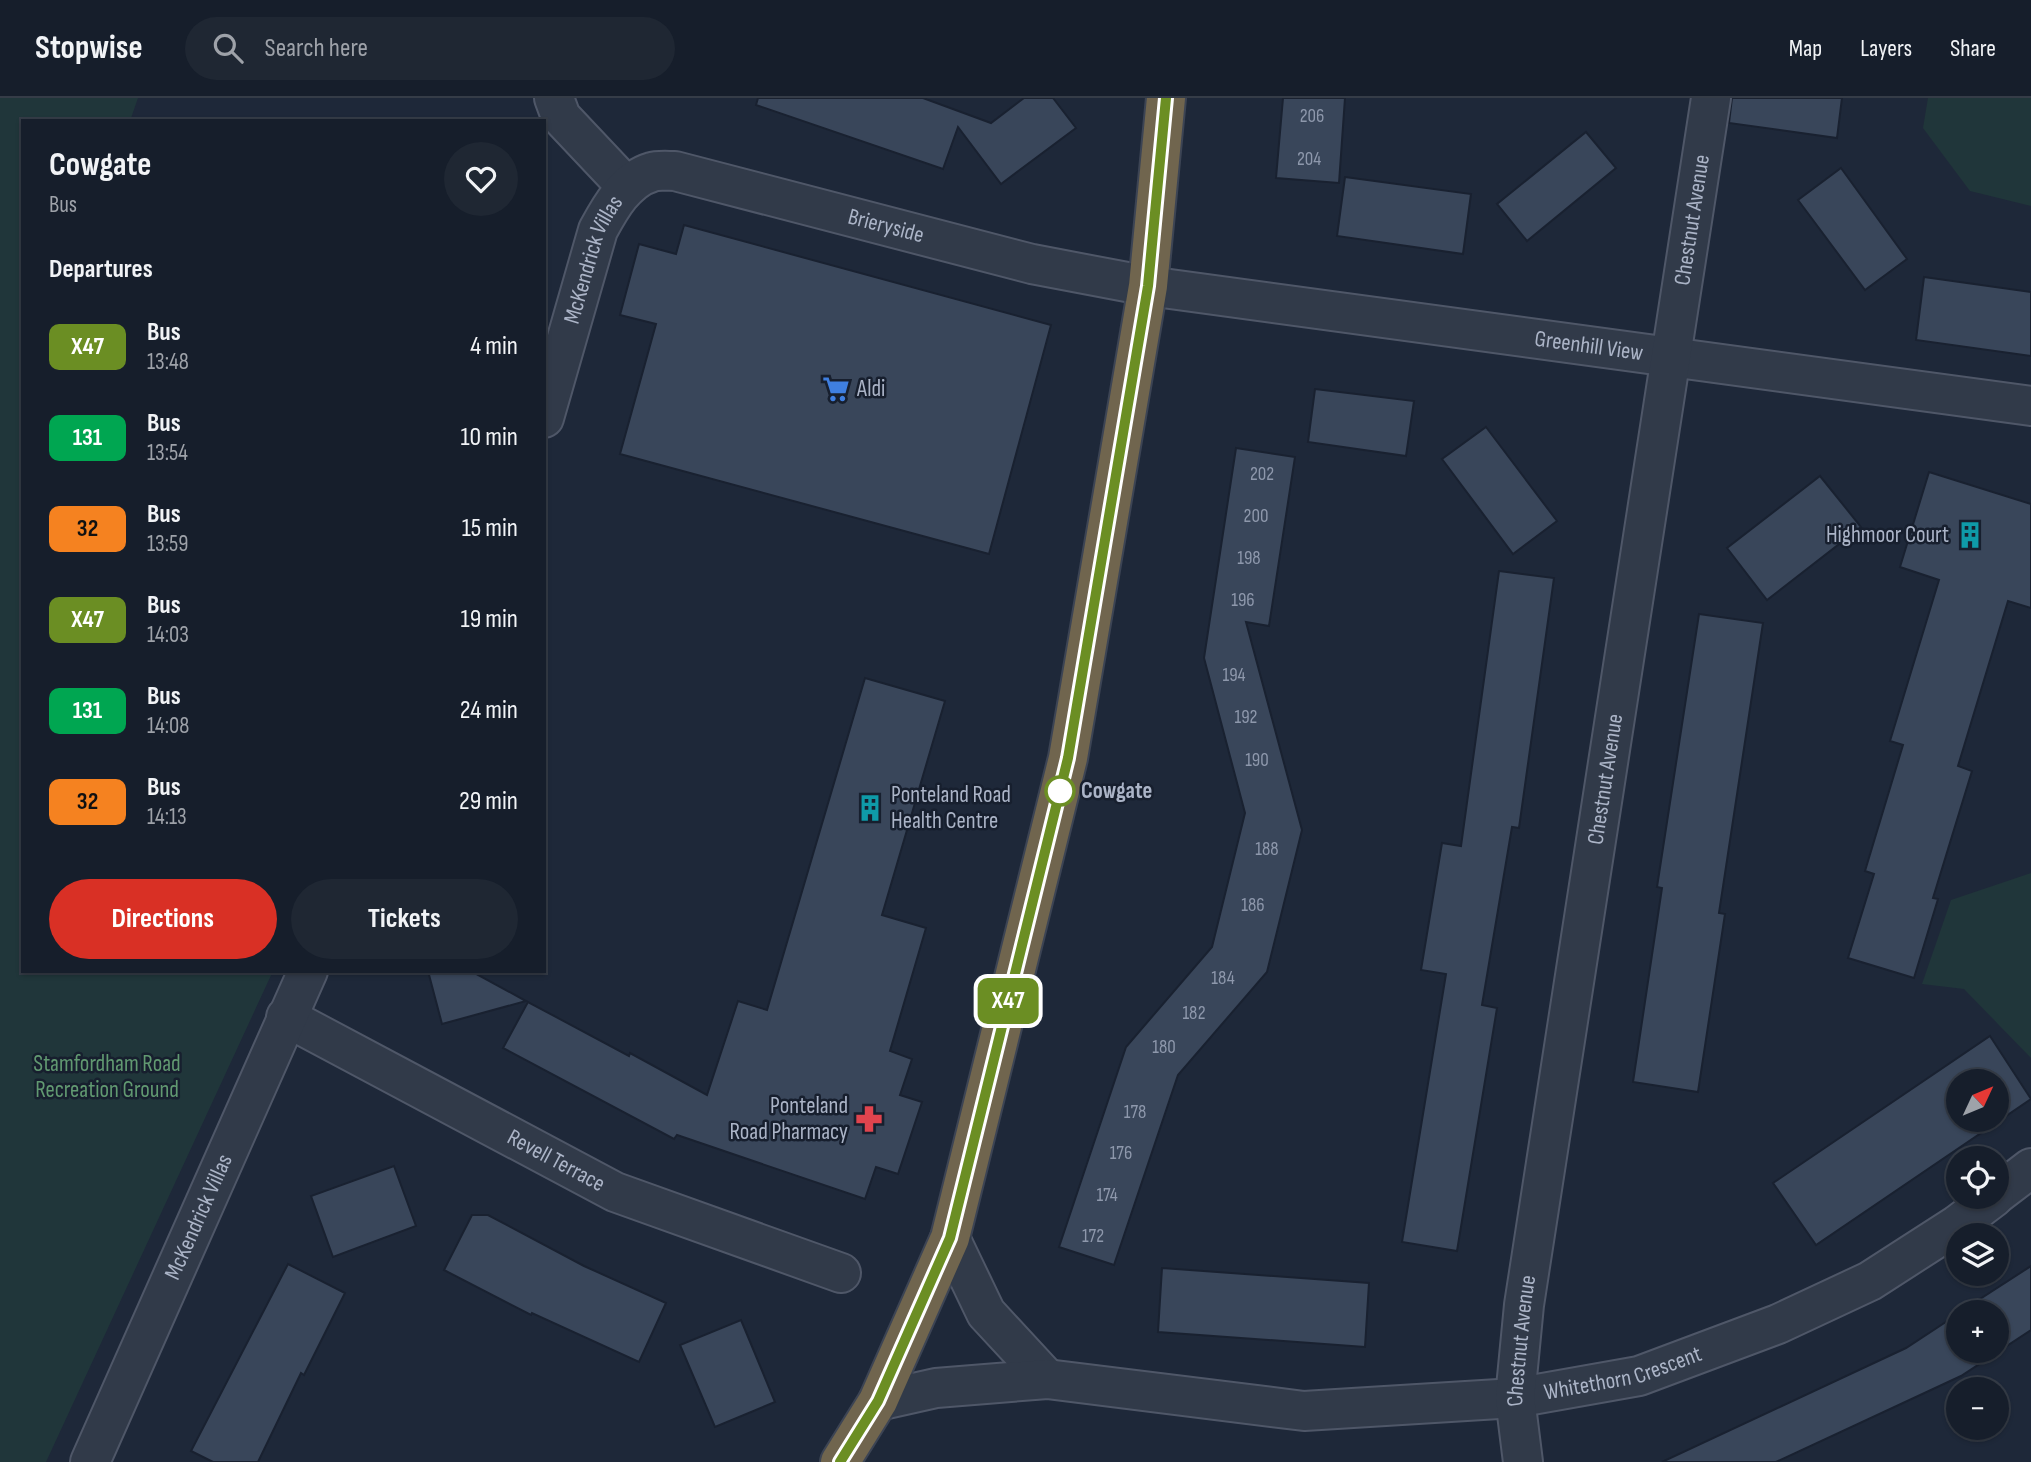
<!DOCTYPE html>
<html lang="en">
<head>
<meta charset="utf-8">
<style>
  body { margin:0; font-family:"Sofia Sans Condensed",sans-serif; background:#1f2733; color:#f1f3f6; height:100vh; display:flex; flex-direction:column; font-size:26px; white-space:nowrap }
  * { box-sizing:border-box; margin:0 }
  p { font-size:23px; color:#9ea2a9 }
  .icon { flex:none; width:38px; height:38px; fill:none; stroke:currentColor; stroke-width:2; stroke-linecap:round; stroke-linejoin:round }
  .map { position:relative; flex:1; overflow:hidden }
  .side { position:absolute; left:21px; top:21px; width:525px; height:854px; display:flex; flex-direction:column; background:#161e2b; border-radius:0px; box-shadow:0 2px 5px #0004,0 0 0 2px #353c47 }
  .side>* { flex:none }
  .badge { padding:0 14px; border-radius:10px; font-size:24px; line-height:46px }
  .needle { width:46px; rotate:46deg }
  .controls { position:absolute; left:1946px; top:971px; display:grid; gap:14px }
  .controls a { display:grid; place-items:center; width:63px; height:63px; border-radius:50%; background:#161e2b; box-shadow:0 2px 5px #0004,0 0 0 2px #353c47; font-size:35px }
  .map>.badge { position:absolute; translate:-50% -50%; box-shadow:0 0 0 4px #fff }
  h2 { padding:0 28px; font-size:26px; line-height:63px }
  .round { display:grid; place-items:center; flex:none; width:74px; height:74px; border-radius:37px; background:#1f2733 }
  .headline { display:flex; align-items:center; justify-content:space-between; height:119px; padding:0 28px }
  h1 { font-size:33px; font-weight:700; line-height:52px }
  .button { display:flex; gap:14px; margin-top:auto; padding:14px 28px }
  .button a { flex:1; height:80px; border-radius:42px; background:#d93025; color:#fff; font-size:28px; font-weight:700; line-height:80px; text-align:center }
  .button a+a { background:#1f2733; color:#f1f3f6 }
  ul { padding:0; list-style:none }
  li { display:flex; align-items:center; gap:21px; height:91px; padding:0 28px }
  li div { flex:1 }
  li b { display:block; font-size:26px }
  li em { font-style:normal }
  li .badge { min-width:77px; font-weight:700; text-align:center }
  header { display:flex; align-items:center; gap:42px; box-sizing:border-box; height:98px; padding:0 35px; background:#161e2b; border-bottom:2px solid #353c47 }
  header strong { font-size:33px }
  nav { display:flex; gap:38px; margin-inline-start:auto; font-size:24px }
  .search { width:490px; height:63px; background:#1f2733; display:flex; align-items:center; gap:18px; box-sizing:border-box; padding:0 24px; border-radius:38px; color:#9ea2a9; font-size:26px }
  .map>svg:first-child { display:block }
  .green { fill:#20363a }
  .building { fill:#39465a; stroke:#192130; stroke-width:2; fill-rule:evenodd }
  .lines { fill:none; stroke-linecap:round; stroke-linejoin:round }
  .minor-casing { stroke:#4f5768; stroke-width:42 }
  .highway-casing { stroke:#3c4454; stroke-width:42 }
  .minor { stroke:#313a49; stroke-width:38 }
  .highway { stroke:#70654e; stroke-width:38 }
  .line-casing { stroke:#fff; stroke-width:16 }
  .line { stroke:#6b8e23; stroke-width:10 }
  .stop-dot { fill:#fff; stroke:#6b8e23; stroke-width:3.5 }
  .labels { text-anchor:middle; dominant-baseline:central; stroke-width:5; stroke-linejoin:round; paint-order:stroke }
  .number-label { font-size:19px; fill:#8e98ac }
  .street-label { font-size:23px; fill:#abb4c7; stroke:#171f2e }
  .poi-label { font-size:23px; fill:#abb4c7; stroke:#171f2e; text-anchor:start }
  .stop-label { font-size:23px; font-weight:bold; fill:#abb4c7; stroke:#171f2e; text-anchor:start }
  .park-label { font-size:23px; fill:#619971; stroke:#171f2e }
</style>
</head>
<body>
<header>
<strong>Stopwise</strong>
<div class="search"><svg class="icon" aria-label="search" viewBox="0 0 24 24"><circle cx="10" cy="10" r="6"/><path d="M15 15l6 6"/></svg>Search here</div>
<nav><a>Map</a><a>Layers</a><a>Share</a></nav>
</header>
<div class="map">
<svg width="2031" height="1364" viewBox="0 0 2031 1364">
  <rect width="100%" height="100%" fill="#1e2839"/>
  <g class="green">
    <path d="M0,0h138l-8,23h-107v850h250l-227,491h-46z"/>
    <path d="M1928,0h103v108l-61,-15 -47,-63z"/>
    <path d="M2031,775v185l-67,-69 -42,-5 29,-84z"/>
  </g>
  <g class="building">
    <path d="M758,0h165l68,25 33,-25h29l23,30 -75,56 -43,-57 -15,42 -187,-64z"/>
    <path d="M1283,0h62l-6,85 -63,-5z"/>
    <path d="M1732,0h110l-5,40 -108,-15z"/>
    <path d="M1586,34l30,36 -89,73 -30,-37z"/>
    <path d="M1841,70l66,91 -42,31 -67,-90z"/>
    <path d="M1345,79l126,17 -8,60 -126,-18z"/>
    <path d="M684,127l367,100 -62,229 -369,-100 36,-130 -36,-9 19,-71 37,10z"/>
    <path d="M1924,179l107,15v64l-115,-16z"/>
    <path d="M1315,291l99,12 -8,55 -98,-14z"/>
    <path d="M1486,329l71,94 -44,33 -71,-95z"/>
    <path d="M1236,350l59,9 -26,169 -23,-4 56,208 -35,142 -89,103 -64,190 -55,-18 67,-200 86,-100 33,-134 -41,-155z"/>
    <path d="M1929,374l102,32v104l-23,-7 -50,165 14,5 -39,127 5,1 -24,79 -66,-20 26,-84 -9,-3 38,-126 -13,-4 49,-161 -39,-13z"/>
    <path d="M1820,378l41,51 -94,73 -40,-52z"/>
    <path d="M1499,473l55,7 -35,250 -7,-1 -30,178 15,3 -40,243 -55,-9 44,-268 -25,-4 21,-127 19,3z"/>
    <path d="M1699,516l64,9 -44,290 6,1 -27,178 -65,-10 29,-194 -5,-1z"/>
    <path d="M865,580l80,23 -63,214 44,13 -36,123 22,8 -12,36 22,7 -24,72 -22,-7 -11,32 -188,-64 -3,4 -171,-91 25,-46 101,54 1,-3 77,42 31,-94 29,9z"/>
    <path d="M428,873h43l55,30 -84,23z"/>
    <path d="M1990,938l41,63 -215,146 -43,-62zM1958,984h39v38h-39z"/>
    <path d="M394,1068l22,60 -83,31 -22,-61z"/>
    <path d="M472,1117h16l96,51 82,37 -27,59 -107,-49 -1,2 -87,-45z"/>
    <path d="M288,1166l57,29 -41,82 -3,-2 -43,89h-45l-22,-11z"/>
    <path d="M2031,1168v64l-70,46 -185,86h-114l244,-114 52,-34v37h39v-39h-37z"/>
    <path d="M1162,1170l207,15 -4,64 -207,-15z"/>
    <path d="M741,1222l34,82 -60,25 -35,-82z"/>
  </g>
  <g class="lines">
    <defs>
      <g id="minor">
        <path d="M554,0l7,19 66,70"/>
        <path id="s1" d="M544,320l54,-188c12,-22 27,-50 54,-58 6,-2 16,-1 23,-1l357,93 116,22 883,120"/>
        <path id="s2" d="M286,919l329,175 226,81"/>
        <path d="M1997,1096l34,-26"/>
        <path d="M950,1140l36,75 61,66"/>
        <path id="s3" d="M878,1303l58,-13 111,-9 257,32 211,-13 124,-22 139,-52 92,-43 87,-56 37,-28"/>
        <path id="s4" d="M90,1364l218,-491"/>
        <path id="s5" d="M1523,1364l-8,-64 9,-93 187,-1207"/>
      </g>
      <path id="highway" d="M840,1364l38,-61 72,-163 118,-480 80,-472 18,-188"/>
    </defs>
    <use href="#minor" class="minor-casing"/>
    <use href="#highway" class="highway-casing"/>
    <use href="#minor" class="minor"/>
    <use href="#highway" class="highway"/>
  </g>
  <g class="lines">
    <defs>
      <path id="line" d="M840,1364l38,-61 72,-163 118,-480 80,-472 18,-188"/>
    </defs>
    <use href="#line" class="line-casing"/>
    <use href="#line" class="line"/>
  </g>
  <defs>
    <symbol id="supermarket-bare" viewBox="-9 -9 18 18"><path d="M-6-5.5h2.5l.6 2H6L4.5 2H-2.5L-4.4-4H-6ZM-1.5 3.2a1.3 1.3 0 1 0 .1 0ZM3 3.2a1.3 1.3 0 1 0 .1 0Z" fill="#3f7fe0" stroke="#171f2e" stroke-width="2.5" paint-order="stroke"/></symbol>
    <symbol id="building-bare" viewBox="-9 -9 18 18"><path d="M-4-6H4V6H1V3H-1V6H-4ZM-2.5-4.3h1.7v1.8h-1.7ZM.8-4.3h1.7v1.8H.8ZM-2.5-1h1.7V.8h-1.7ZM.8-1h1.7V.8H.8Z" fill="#0f9aa8" stroke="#171f2e" stroke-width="2.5" paint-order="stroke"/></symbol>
    <symbol id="pharmacy-bare" viewBox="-9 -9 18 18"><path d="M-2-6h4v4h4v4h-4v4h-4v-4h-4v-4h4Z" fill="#e0444e" stroke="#171f2e" stroke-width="2.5" paint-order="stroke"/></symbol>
  </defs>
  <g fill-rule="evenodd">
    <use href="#supermarket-bare" x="817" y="272" width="38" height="38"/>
    <use href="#building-bare" x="1951" y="418" width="38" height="38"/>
    <use href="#building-bare" x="851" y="691" width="38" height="38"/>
    <use href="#pharmacy-bare" x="850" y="1002" width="38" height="38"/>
  </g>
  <circle class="stop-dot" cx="1060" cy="693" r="14"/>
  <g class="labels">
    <g class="number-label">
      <text x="1312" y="18">206</text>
      <text x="1309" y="61">204</text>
      <text x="1262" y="376">202</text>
      <text x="1256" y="418">200</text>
      <text x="1249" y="460">198</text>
      <text x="1243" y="502">196</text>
      <text x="1234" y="577">194</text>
      <text x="1246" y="619">192</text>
      <text x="1257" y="662">190</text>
      <text x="1267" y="751">188</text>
      <text x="1253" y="807">186</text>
      <text x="1223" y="880">184</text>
      <text x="1194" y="915">182</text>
      <text x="1164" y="949">180</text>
      <text x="1135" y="1014">178</text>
      <text x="1121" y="1055">176</text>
      <text x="1107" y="1097">174</text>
      <text x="1093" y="1138">172</text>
    </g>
    <g class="street-label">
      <text stroke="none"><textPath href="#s5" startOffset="1256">Chestnut Avenue</textPath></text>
      <text stroke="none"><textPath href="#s1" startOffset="518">Brieryside</textPath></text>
      <text stroke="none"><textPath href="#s1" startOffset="166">McKendrick Villas</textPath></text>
      <text stroke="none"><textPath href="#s1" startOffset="1232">Greenhill View</textPath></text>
      <text stroke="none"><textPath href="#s5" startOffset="690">Chestnut Avenue</textPath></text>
      <text stroke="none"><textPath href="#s2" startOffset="306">Revell Terrace</textPath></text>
      <text stroke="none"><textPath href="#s4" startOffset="268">McKendrick Villas</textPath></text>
      <text stroke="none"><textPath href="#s5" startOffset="122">Chestnut Avenue</textPath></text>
      <text stroke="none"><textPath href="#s3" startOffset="752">Whitethorn Crescent</textPath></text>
    </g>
    <g class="poi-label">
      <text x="857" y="291">Aldi</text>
      <text x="1949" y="437" text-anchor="end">Highmoor Court</text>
      <text x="891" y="697">Ponteland Road<tspan x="891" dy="26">Health Centre</tspan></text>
      <text x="848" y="1008" text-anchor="end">Ponteland<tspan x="848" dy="26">Road Pharmacy</tspan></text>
    </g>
    <g class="stop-label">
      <text x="1081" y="693">Cowgate</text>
    </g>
    <g class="park-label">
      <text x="107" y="966">Stamfordham Road<tspan x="107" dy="26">Recreation Ground</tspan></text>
    </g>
  </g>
</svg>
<div class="controls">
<a><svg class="needle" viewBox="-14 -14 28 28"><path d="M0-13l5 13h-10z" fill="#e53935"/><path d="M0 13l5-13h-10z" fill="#9ea2a9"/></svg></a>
<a><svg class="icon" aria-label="locate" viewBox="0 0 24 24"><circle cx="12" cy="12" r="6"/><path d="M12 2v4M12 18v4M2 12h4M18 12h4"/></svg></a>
<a><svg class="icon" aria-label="layers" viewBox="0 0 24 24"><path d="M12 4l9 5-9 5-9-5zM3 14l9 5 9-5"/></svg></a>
<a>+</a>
<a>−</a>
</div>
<b class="badge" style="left:1008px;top:903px;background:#6b8e23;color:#fff">X47</b>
<section class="side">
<div class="headline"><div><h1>Cowgate</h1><p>Bus</p></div><a class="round"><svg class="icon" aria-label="heart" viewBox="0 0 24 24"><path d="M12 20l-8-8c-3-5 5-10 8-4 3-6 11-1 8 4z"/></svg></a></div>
<h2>Departures</h2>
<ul>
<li><span class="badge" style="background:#6b8e23;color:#fff">X47</span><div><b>Bus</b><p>13:48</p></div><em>4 min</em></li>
<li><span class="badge" style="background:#00a651;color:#fff">131</span><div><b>Bus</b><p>13:54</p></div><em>10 min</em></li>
<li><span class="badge" style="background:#f58220;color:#111">32</span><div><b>Bus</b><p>13:59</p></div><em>15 min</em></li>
<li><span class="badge" style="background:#6b8e23;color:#fff">X47</span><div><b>Bus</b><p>14:03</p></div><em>19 min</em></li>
<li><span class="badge" style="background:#00a651;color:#fff">131</span><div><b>Bus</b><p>14:08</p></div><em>24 min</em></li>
<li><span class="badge" style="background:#f58220;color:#111">32</span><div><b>Bus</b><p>14:13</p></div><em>29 min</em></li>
</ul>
<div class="button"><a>Directions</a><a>Tickets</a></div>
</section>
</div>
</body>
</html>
